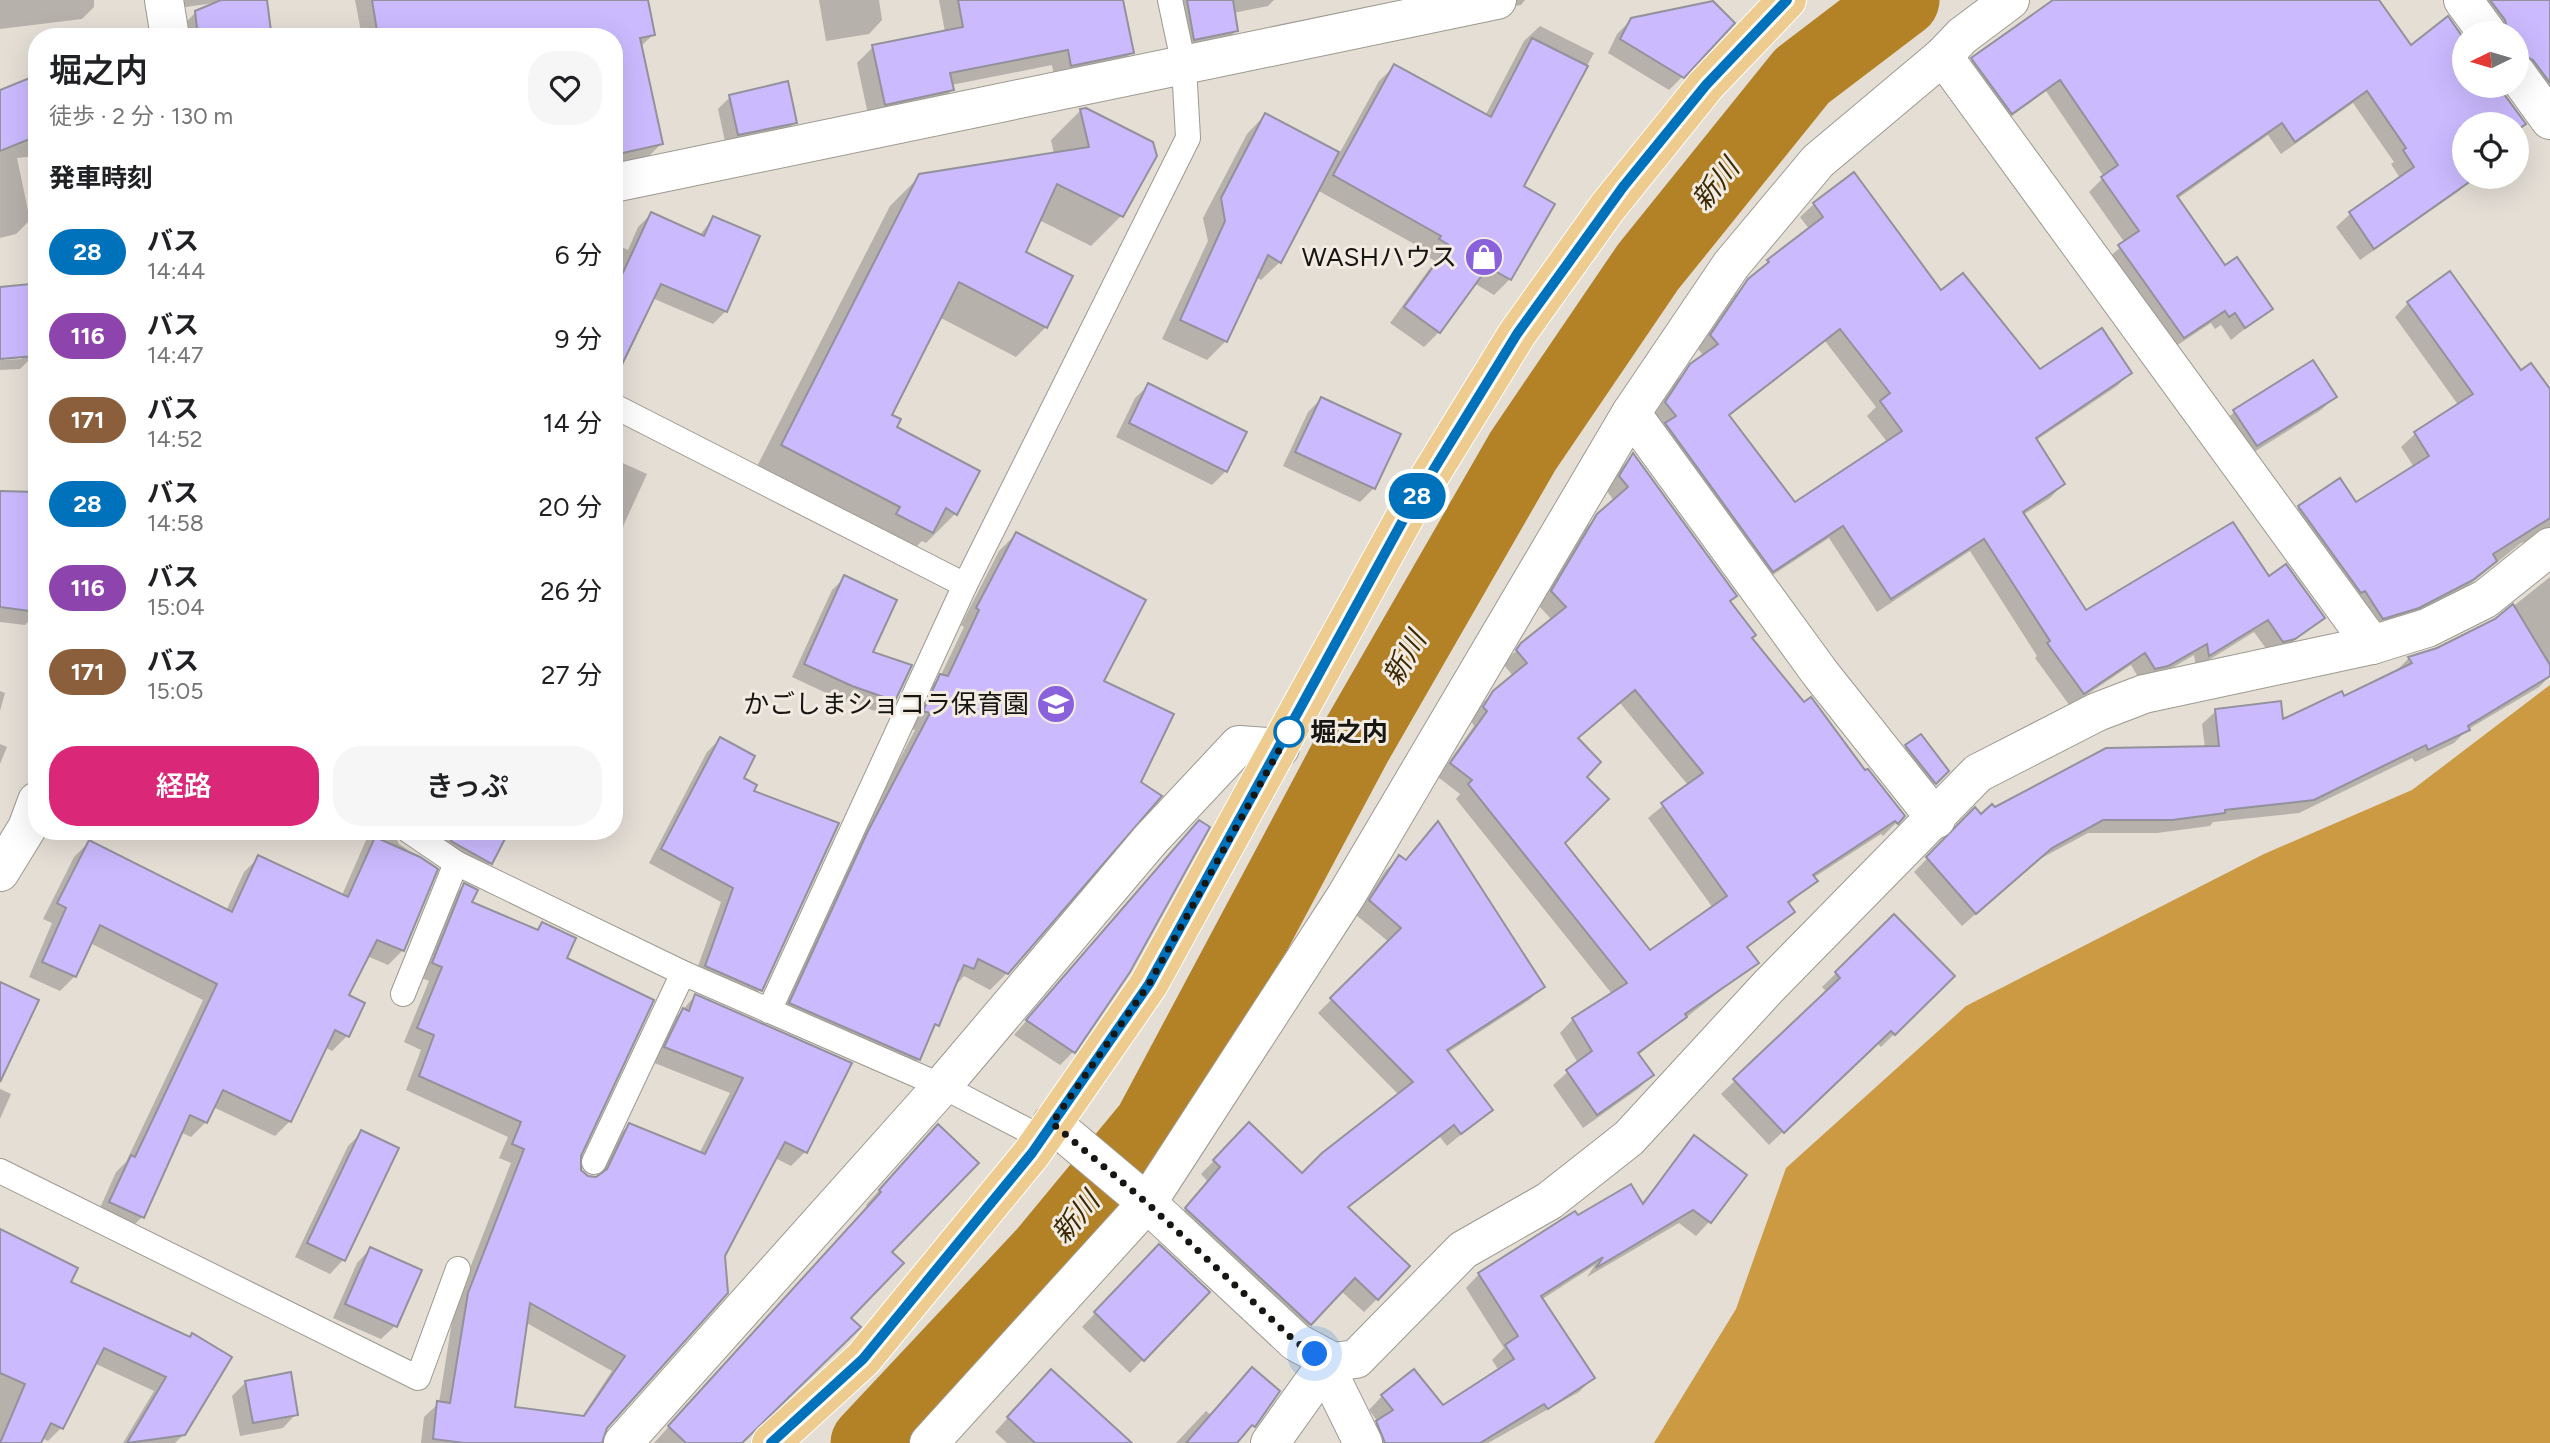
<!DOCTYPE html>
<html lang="ja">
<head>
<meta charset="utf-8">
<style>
  body { margin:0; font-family:Figtree,"Noto Sans JP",sans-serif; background:#f6f6f6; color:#202124; height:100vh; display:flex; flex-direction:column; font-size:26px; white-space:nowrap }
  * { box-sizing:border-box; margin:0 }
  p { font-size:23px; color:#757577 }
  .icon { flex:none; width:38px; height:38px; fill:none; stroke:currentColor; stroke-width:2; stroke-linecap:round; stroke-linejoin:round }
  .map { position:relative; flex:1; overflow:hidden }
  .side { position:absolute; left:28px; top:28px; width:595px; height:812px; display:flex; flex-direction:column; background:#fff; border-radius:28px; box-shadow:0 7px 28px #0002 }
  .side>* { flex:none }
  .badge { padding:0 14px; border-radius:23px; font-size:24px; line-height:46px }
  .needle { width:46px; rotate:265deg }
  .fabs { position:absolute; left:2452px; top:21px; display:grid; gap:14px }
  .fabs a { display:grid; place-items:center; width:77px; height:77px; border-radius:50%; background:#fff; box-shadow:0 7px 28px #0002; font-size:35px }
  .you { position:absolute; width:35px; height:35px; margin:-18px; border:5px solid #fff; border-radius:50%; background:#1a73e8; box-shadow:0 0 0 10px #1a73e833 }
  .map>.badge { position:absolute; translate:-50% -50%; box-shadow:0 0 0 4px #fff }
  h2 { padding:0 21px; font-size:26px; line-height:63px }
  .round { display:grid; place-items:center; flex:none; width:74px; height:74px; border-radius:28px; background:#f6f6f6 }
  .overview { display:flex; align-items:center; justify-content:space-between; height:119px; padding:0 21px }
  h1 { font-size:33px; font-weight:600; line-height:52px }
  .primary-button { display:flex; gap:14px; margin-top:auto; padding:14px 21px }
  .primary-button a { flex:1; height:80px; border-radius:28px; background:#db2777; color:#fff; font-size:28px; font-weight:600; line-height:80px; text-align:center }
  .primary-button a+a { background:#f6f6f6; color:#202124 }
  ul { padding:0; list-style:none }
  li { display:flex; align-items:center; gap:21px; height:84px; padding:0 21px }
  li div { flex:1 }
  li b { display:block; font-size:26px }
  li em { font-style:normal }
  li .badge { min-width:77px; font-weight:700; text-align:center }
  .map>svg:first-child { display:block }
  .forest { fill:#cb9a43 }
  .shadow { fill:#0003; fill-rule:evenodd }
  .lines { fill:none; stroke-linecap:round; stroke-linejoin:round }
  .river { stroke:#b38227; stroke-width:75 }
  .building { fill:#cbbafe; stroke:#93919b; stroke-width:2; fill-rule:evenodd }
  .service-casing { stroke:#9e9990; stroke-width:26 }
  .minor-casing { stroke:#9e9990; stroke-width:40 }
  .primary-casing { stroke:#fff; stroke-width:40 }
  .service { stroke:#fff; stroke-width:24 }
  .minor { stroke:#fff; stroke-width:38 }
  .primary { stroke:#eecc90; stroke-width:38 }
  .line-casing { stroke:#fff; stroke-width:16 }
  .line { stroke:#0072bc; stroke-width:10 }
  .walk { stroke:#181613; stroke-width:7; stroke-dasharray:0 12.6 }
  .stop-dot { fill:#fff; stroke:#0072bc; stroke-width:3.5 }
  .labels { text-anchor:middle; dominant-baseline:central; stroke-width:6; stroke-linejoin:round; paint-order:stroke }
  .poi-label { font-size:26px; fill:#181613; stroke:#f1ebe2; text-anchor:end }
  .stop-label { font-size:26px; font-weight:bold; fill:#181613; stroke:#f1ebe2; text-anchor:start }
  .water-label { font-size:28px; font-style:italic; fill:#3b2701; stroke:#f1ebe2 }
</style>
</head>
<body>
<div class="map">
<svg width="2550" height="1443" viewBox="0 0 2550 1443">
  <rect width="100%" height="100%" fill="#e4ded5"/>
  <path class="forest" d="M2550,685v758h-896l82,-134 50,-141 180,-162 298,-152 148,-64z"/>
  <g class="shadow">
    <path d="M0,0h94v7l-12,12 -82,10z"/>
    <path d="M178,0h88l4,37h-87l-1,-11 14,-14 18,-9 -35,5z"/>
    <path d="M355,0h291l7,35 -13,12 21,97 -14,14 -33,7v-128h-252z"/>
    <path d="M819,0h60l3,20 -13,14 -43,7z"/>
    <path d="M939,0h182l11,52 -16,16 -61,13 -3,-16 -101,20 1,5 -16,16 -67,13 -12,-56 16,-16 72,-15z"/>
    <path d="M1169,0h105l-6,6 -35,7 3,18 -15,15 -42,9z"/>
    <path d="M1497,0h28l-4,5 -19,3z"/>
    <path d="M2055,0h322l34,47 53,-5v44h32l28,38 -8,7v-7h-52v53l8,1 -13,13 -99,69 -24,-33 14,-13 50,-36 -9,-14 3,-2 -41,-59 -72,51 -13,-19 -91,64 47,69 46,41 -39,31 -10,-15 -6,4 -4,-6 -41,27 -64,-90 19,-17 -36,-51 15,-15 -58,-86 -48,35 -39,-54 14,-13z"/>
    <path d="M2466,0h75l9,13v101l-34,-44v-37h-24z"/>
    <path d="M1631,20l51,57 -13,13 -61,-37 9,-19z"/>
    <path d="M1540,26l54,27 -73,133 31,18 -42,75 -16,16 -20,-12 -35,49 -15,15 -34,-24 45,-62 -10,-6 2,-4 -110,-61 -37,72 -19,18 -6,-3 -29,64 -19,19 -45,-21 46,-98 -5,-23 44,-84 18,-19 74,39 40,-73 16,-15 90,50 39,-75z"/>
    <path d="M37,77v79l-20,2 13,62 -14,14 -16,4v-146z"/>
    <path d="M730,97l65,25 -13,13 -56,11 -8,-37z"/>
    <path d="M1081,110l40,106 -30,30 -52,-26 -15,32 22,75 -30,30 -77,-40 -50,98 5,13 62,85 -30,30 -4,-2 -21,21 -149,-86 138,-270 30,-30 134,-22 -3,-14z"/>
    <path d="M1814,204l126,89 100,79 90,1 -13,13 -82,55 28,43 -13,14 -27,17 63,97 183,-34 54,40 -43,34 -10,2 -16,-22 -58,36 -2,-13 -41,24 -12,3 -10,-17 -61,41 -35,-48 2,-2 -67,-105 -93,61 -48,-74 -70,46 -106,-168 24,-36 27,-24 -6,-7 37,-54 34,-34 41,-31 -10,-13zM1825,341l51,66 -9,9 21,27 -93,62 -67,-88z"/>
    <path d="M651,214l48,22 14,-18 13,93 -13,13 -61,-26 -38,79v-134l14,7 10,-23z"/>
    <path d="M0,289l34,66 -14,14 -20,1v-10l22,-1v-4l-22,2z"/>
    <path d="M2408,303l142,90v142l-29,8 -63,51 -54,27 -35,10 -84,-110 14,-14 41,-26 16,24 58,-38 -13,-20 14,-13 44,-28 -64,-89z"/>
    <path d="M1149,385l77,86 -14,14 -96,-48 19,-39z"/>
    <path d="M2335,397l-14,13 -78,49 -22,-34 13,-13z"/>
    <path d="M1321,399l53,89 -14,14 -77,-36 25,-54z"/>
    <path d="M1633,455l117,183 53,66 100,112 -20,20 -2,-2 -68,44 2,3 -27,24 4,7 -46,37 10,14 -118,92 14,20 -14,14 -55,39 -30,-43 25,-22 -18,-30 13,-14 39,-25 -156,-195 4,-5 -22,-17 36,-51 -3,-5 8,-15 34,-30 -9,-11 3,-6 45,-39 -13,-14 45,-77 30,-28 -7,-10 13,-22zM1620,703l68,82 -40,33 65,90 -64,44 -86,-109 21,-66 -8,-38z"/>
    <path d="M614,459l33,15 -33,72z"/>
    <path d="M0,493l37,64v56l-12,12 -25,-3z"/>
    <path d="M1016,534l86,147 -95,292 -17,17 -26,-14 -8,9 -37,74 -17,17 -128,-56 77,-169 64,-121 -7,-2 16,-35 16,-16 24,-50 -3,-2 38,-74z"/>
    <path d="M845,577l26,76 23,47 -13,13 -42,-14 -47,-22 40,-87z"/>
    <path d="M2550,577v99l-11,11 -72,43 -13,13 -39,19 -3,-4 -113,55 -86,9 -3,4 -53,7h-69l-52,28 -74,65 -48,-54 61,-62 6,7 13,-8 211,-61 -3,-24 14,-13 66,11 62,-24 51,-26 14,-14 28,-9 59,-29z"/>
    <path d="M0,691l5,2 -5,18z"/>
    <path d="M720,739l32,53 8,198 -13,14 -54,-24 28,-78 -72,-39 58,-111z"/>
    <path d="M0,744l7,3 -7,17z"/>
    <path d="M1906,746l41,25 -25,25 -29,-36z"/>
    <path d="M1438,824l105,163 -14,13 -82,53 44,57 -44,36 -7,-9 -93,72 30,90 -13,13 -23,-21 -44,47 -124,-115 35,-41 -7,-8 48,-50 49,56 101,-85 -81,-82 71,-71 -33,-27 30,-45 13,-13 6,5z"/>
    <path d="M78,831h18l-5,6z"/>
    <path d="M370,831h23l6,13 37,25 -33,81 -15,15 -21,-9 -20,40v40l-15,15 -7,-4 -35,74 -15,15 -62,-29 -7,15 -15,15 -11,-5 -38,85 -15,15 -31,-15 20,-45 10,-10 77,-162 -113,-57 -15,33 -15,15 -31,-14 23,-54 -9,-4 31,-62 15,-15 137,69 18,-39 15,-15 83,38z"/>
    <path d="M396,831h109l-15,32 -15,15z"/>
    <path d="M1186,836l-112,215 -14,14 -46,-30z"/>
    <path d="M464,885l5,17 67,28 6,-6 23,35 15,212 8,6 8,2 19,-40 14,-14 70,29 31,-61 -78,-31 17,-37 26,-29 110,156 -14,14 -16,-8 -170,270 -5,15h-179l3,-26 15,-14 15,-94 57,-146 -12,-5 9,-21 -102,-47 15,-40 -17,-8 25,-61 -10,-4 31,-77zM525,1322l87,49 -31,47 -68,-10z"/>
    <path d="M1894,916l59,60 -72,71 -4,-4 -108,102 -48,-51 106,-102 -5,-5z"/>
    <path d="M0,1089l11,5 -11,25z"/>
    <path d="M362,1132l35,17 -54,111 -13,14 -35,-17 53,-111z"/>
    <path d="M1694,1137l51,38 -36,47 -13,14 -17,-13 -92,54 8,-12 -54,35 52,78 -14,14 -91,51h-122l-2,-7 14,-14 -9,-12 13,-14 60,11 57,-36 -7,-11 12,-12 -38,-60 13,-14 98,-57 64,-13z"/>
    <path d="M924,1140l-34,112 -42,66 11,9 -13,16 -106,100h-86l214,-236 -2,-2z"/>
    <path d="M1159,1247l49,45 -78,81 -48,-46z"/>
    <path d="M370,1249l25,77 -14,13 -48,-21 24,-55z"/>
    <path d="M0,1255l189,84 -5,95 -9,9h-52l31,-52 -60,-28 -33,65 -13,13 -6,-3 -3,5h-39z"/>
    <path d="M1252,1369l26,23 -38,47 -5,4h-59l30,-32 5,4z"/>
    <path d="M246,1382l50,32 -13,14 -43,8 -8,-40z"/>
    <path d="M1038,1385l91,58h-122l-12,-11z"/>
  </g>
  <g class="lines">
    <path class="river" d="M868,1443l178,-190 105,-127 203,-381 169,-294 125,-184 154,-191 100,-76"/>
  </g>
  <g class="building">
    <path d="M221,0h46l4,31 -73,6 -3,-26z"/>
    <path d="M372,0h276l7,35 -15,3 23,106 -49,11v-118h-236z"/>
    <path d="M958,0h165l11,53 -63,13 -3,-16 -118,23 4,17 -69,15 -13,-60 91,-18z"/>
    <path d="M1187,0h46l5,31 -44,9z"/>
    <path d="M2053,0h326l32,45 37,-29 16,23v47h34l28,38 -10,7v-7h-52v53l11,1 -101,71 -25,-37 65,-45 -11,-17 3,-2 -39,-57 -72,51 -13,-19 -105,73 48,69 12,-8 36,52 -28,19 -10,-15 -6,4 -4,-6 -41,27 -66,-93 21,-14 -38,-54 17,-12 -58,-85 -48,34 -41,-56z"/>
    <path d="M2490,0h60v83l-17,-23 -17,-8v-19h-8l-3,-13z"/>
    <path d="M1713,1l22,22 -51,55 -64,-39 11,-21z"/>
    <path d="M1532,38l56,28 -64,120 31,18 -44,76 -23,-13 -48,66 -36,-26 45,-62 -10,-6 2,-3 -108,-61 61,-111 97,53z"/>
    <path d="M37,75v61l-37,15v-61z"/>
    <path d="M788,81l9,42 -59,12 -9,-40z"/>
    <path d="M1086,108l67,34 4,14 -34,61 -66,-33 -31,68 47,24 -26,52 -88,-46 -67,133 9,4 -4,8 83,44 -23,44 -11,-7 -13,25 -37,-19 4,-7 -119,-62 138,-271 170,-27 -9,-38z"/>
    <path d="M1265,113l74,39 -58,111 -13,-8 -41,87 -47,-22 45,-99 -4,-23z"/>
    <path d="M1854,172l87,118 22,-17 77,96 62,-41 30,45 -96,65 29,46 -42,28 63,98 147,-88 36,54 17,-12 39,54 -30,21 -12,3 -15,-22 -59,36 -2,-12 -39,22 -13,3 -10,-16 -61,41 -37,-51 3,-2 -66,-102 -93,60 -48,-73 -70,46 -108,-149 11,-7 -11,-14 25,-38 28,-20 -8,-9 38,-56 21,-17 -2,-2 56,-43 -10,-14zM1840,329l50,64 -10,8 22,30 -107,71 -66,-87z"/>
    <path d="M651,212l53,24 9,-20 47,20 -33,76 -66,-28 -47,97v-89z"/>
    <path d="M2450,271l71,99 10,-7 19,26v129l-57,36 4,7 -24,19 -54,28 -36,11 -18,-28 -4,2 -63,-87 42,-28 16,24 73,-46 -15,-24 59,-38 -66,-92z"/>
    <path d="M30,284l5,72 -35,3v-72z"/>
    <path d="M2313,360l24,37 -80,49 -24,-36z"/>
    <path d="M1148,383l99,49 -20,40 -98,-49z"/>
    <path d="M1321,397l80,37 -26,55 -80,-37z"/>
    <path d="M1633,453l104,143 -7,5 26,34 -4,3 52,64 7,-5 54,73 3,-1 37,47 -7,8 -3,-3 -82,54 5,6 -30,21 7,10 -48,35 12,16 -74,51 2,3 -49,36 16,22 -57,40 -31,-45 26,-19 -20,-33 55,-35 -159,-199 4,-4 -22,-17 37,-52 -4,-4 10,-16 34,-28 -11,-13 5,-7 45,-36 -15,-16 46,-77 31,-27 -9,-11zM1635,690l68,83 -42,30 66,93 -77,54 -85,-107 44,-44 -22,-22 14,-15 -23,-24z"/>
    <path d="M0,491l37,1v120l-37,-5z"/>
    <path d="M1016,532l130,68 -42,81 70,33 -33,68 21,14 -154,178 -30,-15 -4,10 -10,-4 -25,61 -4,-2 -15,36 -131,-57 78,-170 63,-120 -7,-2 17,-37 8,2 31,-66 -3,-2z"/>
    <path d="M844,575l53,25 -24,52 39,13 -17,36 -43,-15 -48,-22z"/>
    <path d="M2513,604l37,61v11l-82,50 2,4 -42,20 -2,-5 -112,55 -89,10v3l-53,7h-69l-51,28 -76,66 -50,-57 49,-50 6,7 11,-10 3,3 111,-59 113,-2 -4,-37 66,-8 2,18 59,-28 2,5 68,-33 -4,-6 29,-9 58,-29z"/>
    <path d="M1921,734l28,37 -13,13 -31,-39z"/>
    <path d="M720,737l35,19 -11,22 13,7 -3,6 85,32 -77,168 -57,-25 28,-78 -72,-39z"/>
    <path d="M1199,820l11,7 -80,145 -55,81 -49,-33z"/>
    <path d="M1438,821l107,166 -98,63 46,60 -32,24 -7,-9 -106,82 62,59 -32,34 -23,-22 -44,47 -126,-117 35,-41 -7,-7 36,-38 53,51 20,-20 91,-71 -83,-84 71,-70 -32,-28 30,-45 7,5z"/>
    <path d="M456,831h53l-17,33 -41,-23z"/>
    <path d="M375,837l45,20 18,12 -34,82 -27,-11 -28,55 16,8 -16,34 -14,-7 -44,92 -68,-32 -16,33 -17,-8 -46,103 -35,-16 22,-47 4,2 82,-173 -117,-59 -24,52 -34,-15 24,-54 -9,-5 32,-63 143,72 26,-57 90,42z"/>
    <path d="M464,883l14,7 -6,12 66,28 4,-8 34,16 -9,20 87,42 -73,156v14l7,6 8,1 11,-8 22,-46 76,31 38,-76 -79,-31 19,-39 6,3 6,-17 157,69 -45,90 -22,-11 -60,114 3,37 -121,135 -5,15h-138l-31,-4 4,-38 13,2 18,-110 56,-144 -12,-5 9,-22 -102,-46 15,-41 -17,-7 25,-61 -10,-4zM530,1303l95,53 -41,60 -69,-9z"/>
    <path d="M1894,914l61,62 -60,59 -4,-4 -107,102 -51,-54 107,-101 -5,-6z"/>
    <path d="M0,982l39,18 -39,82z"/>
    <path d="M938,1124l41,39 -87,89 12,11 -53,55 10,9 -119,116h-56l-18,-17 213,-234 -2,-2z"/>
    <path d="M361,1130l38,18 -54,113 -38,-18z"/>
    <path d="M1694,1135l53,40 -36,48 -18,-13 -97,58 7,-11 -62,39 54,82 -47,31 -4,-5 -64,39h-95l-9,-22 17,-11 -12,-15 33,-26 29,36 71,-46 -9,-14 13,-9 -40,-63 97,-62 3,4 53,-31 12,20z"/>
    <path d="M0,1229l78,39 -7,14 119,55 2,-4 40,24 -47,78 -58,8 39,-66 -62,-29 -41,81 -12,-6 -10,20h-41l25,-59 -25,-11z"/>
    <path d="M1159,1244l51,48 -66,69 -50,-49z"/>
    <path d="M370,1247l52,23 -25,57 -52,-23z"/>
    <path d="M1252,1367l28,24 -25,36 -3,-2 -15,18h-51z"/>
    <path d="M1051,1369l81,74h-97l-28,-26z"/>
    <path d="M291,1372l7,43 -45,8 -8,-42z"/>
  </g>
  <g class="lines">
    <defs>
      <g id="service">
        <path d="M614,406l351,179"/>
        <path d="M409,831l47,32 227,110 259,113 100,52"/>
        <path d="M403,994l53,-131"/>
        <path d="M769,1011l196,-426 223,-447 -4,-72 -14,-66"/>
        <path d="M594,1162l89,-189"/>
        <path d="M0,1171l418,207 40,-109"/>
      </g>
      <g id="minor">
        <path d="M164,0l6,37"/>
        <path d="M2463,0l24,33"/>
        <path d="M1943,56l429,589"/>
        <path d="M2516,73l34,47"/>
        <path d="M614,183l883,-183"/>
        <path d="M1631,413l189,260 116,146"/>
        <path d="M0,872l27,-44 10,-27"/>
        <path d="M1052,1123l95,80 149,139 37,20 23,-3 107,-109 86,-49 80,-63 140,-152 209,-213 119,-61 47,-18 228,-49 55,-17 58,-29 65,-52"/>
        <path d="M1325,1366l38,77"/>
        <path d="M623,1443l319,-357 209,-247 88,-94 41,3"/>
        <path d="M929,1443l218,-240 199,-307 285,-483 100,-148 87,-104 125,-105 19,-20 48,-36"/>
        <path d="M1270,1443l55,-77 8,-4"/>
      </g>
      <path id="primary" d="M771,1443l92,-84 169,-206 117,-169 258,-471 110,-179 90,-126 99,-123 81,-85"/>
    </defs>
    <use href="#service" class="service-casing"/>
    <use href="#minor" class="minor-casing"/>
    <use href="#primary" class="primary-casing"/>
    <use href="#service" class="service"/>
    <use href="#minor" class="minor"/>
    <use href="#primary" class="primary"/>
  </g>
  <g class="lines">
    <defs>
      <path id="line" d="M771,1443l92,-84 169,-206 117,-169 258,-471 110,-179 106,-147 83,-102 81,-85"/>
    </defs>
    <use href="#line" class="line-casing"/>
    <use href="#line" class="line"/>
    <path class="walk" d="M1289,732l4,-7 -144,259 -97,139 95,80 149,139 19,12"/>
  </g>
  <defs>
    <symbol id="shop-disc" viewBox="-11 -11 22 22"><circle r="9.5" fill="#8961db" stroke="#f1ebe2"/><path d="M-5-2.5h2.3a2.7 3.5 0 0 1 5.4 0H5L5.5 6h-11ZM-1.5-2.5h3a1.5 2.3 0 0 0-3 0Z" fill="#fff"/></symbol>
    <symbol id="school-disc" viewBox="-11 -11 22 22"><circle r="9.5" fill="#8961db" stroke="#f1ebe2"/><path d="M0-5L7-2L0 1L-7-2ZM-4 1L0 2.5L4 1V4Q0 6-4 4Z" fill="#fff"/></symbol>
  </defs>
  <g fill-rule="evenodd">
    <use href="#shop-disc" x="1462" y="235" width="44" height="44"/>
    <use href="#school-disc" x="1034" y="682" width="44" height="44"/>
  </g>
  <circle class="stop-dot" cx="1289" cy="732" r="14"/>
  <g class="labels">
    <g class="poi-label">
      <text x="1457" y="257">WASHハウス</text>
      <text x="1029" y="704">かごしまショコラ保育園</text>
    </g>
    <g class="stop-label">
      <text x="1310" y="732">堀之内</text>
    </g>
    <g class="water-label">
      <text transform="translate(1715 184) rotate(-51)">新川</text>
      <text transform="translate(1404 658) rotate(-60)">新川</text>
      <text transform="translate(1075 1217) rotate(-50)">新川</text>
    </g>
  </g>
</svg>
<div class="fabs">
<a><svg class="needle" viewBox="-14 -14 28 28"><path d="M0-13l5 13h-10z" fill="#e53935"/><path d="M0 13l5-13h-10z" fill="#757577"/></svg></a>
<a><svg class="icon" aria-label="locate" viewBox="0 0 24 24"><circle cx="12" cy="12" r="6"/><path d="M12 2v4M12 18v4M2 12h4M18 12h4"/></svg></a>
</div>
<div class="you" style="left:1315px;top:1354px"></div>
<b class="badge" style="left:1417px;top:496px;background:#0072bc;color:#fff">28</b>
<section class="side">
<div class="overview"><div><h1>堀之内</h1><p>徒歩 · 2 分 · 130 m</p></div><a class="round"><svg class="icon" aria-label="heart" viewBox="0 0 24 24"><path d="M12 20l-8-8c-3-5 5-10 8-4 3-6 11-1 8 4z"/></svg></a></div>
<h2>発車時刻</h2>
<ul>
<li><span class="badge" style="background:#0072bc;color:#fff">28</span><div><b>バス</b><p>14:44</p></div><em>6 分</em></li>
<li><span class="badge" style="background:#8e44ad;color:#fff">116</span><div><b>バス</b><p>14:47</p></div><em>9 分</em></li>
<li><span class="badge" style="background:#8b5e3c;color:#fff">171</span><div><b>バス</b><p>14:52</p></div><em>14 分</em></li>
<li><span class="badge" style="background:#0072bc;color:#fff">28</span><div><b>バス</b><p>14:58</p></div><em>20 分</em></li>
<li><span class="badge" style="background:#8e44ad;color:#fff">116</span><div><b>バス</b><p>15:04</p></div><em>26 分</em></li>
<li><span class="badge" style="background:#8b5e3c;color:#fff">171</span><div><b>バス</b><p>15:05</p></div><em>27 分</em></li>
</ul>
<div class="primary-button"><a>経路</a><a>きっぷ</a></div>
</section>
</div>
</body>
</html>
